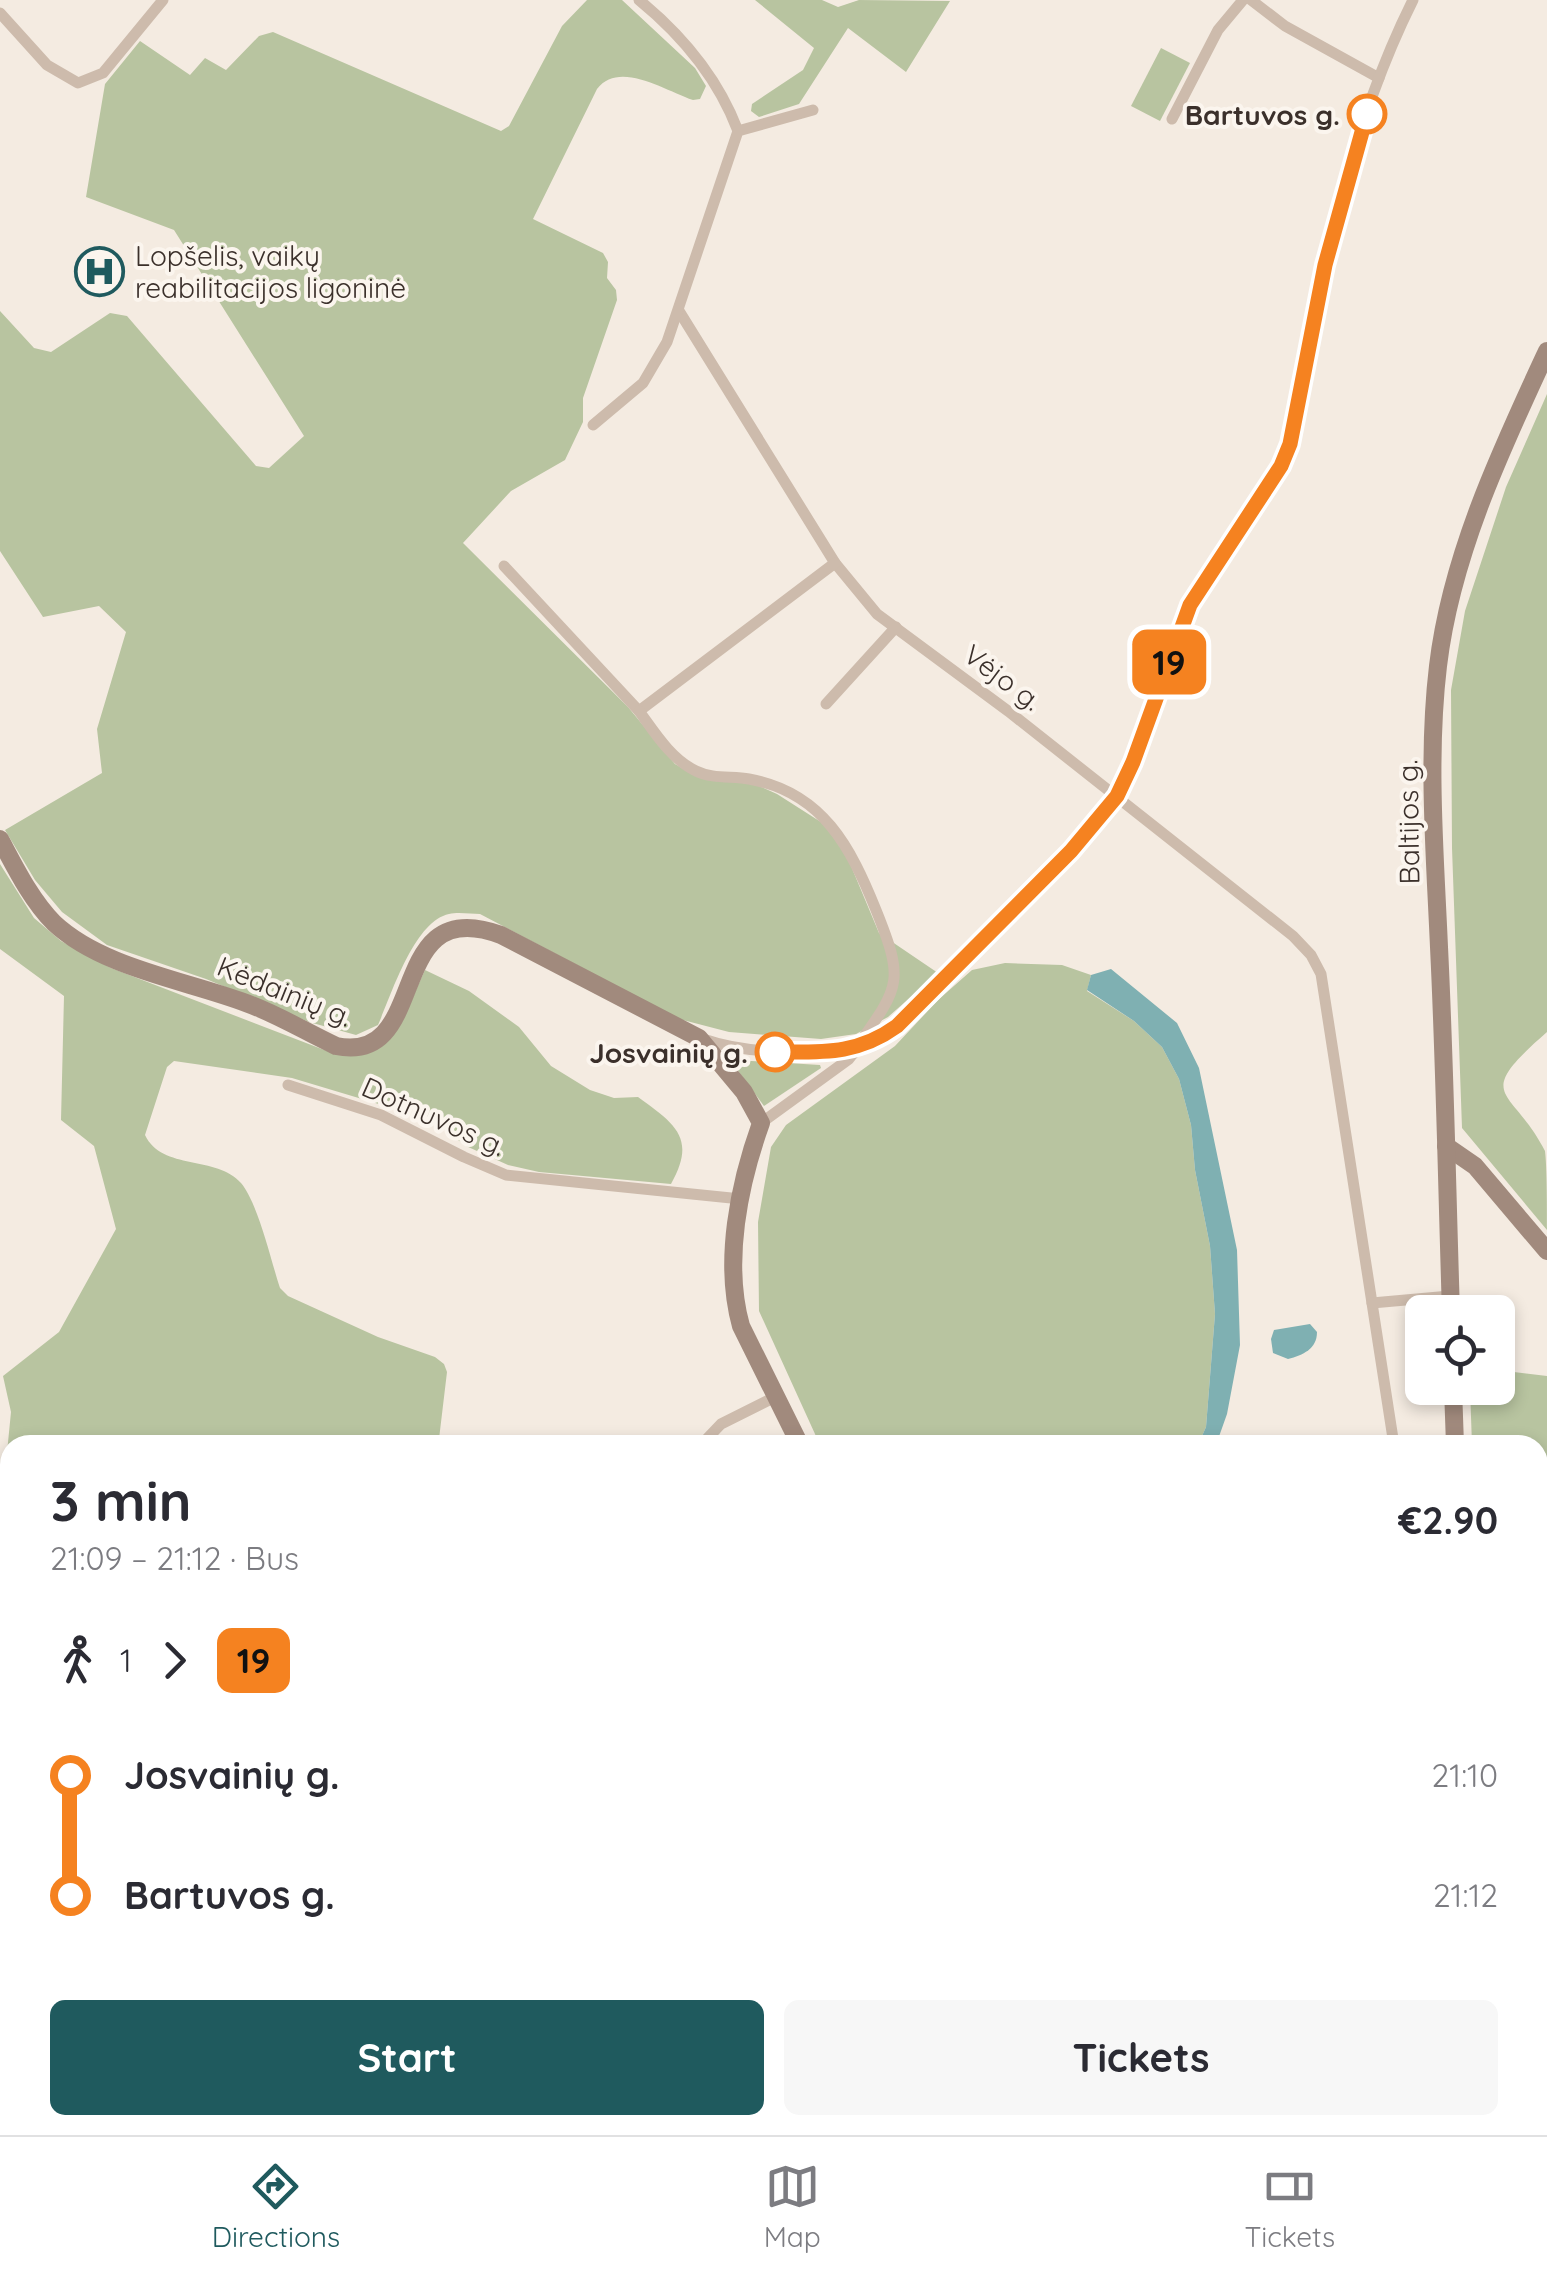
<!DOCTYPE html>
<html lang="en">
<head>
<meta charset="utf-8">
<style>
  body { margin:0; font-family:Quicksand,sans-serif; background:#f7f7f7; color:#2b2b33; height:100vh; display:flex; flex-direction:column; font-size:38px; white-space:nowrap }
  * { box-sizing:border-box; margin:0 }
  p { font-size:32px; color:#7c7c81 }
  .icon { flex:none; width:55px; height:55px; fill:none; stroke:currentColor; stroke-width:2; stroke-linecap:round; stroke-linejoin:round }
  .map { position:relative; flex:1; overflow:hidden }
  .panel { position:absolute; left:0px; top:1435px; width:1548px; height:700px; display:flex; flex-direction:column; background:#fff; border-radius:30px 30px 0 0; box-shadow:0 5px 15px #0003 }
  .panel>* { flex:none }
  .badge { padding:0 20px; border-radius:15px; font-size:35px; line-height:65px }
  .controls { position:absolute; left:1405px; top:1295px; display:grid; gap:20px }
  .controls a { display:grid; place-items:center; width:110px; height:110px; border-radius:15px; background:#fff; box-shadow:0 5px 15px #0003; font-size:50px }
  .map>.badge { position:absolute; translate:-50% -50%; box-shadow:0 0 0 5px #fff }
  .legs { display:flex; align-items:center; gap:15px; height:110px; padding:0 50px; font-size:32px }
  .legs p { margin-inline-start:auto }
  .headline { display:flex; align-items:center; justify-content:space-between; height:170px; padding:0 50px }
  h1 { font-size:55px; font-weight:700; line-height:75px }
  .action { display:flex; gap:20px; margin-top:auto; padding:20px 50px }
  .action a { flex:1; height:115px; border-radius:15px; background:#1f5a5e; color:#fff; font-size:40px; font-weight:700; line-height:115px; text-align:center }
  .action a+a { background:#f7f7f7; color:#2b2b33 }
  ul { padding:0 50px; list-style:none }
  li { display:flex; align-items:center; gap:35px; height:120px; font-size:38px }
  li i { display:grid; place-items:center; width:15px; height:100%; margin:0 12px; background:currentColor }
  li i::after { content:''; width:25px; height:25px; margin:-12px; border:8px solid; border-radius:50%; background:#fff }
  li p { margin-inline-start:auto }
  li:first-child i { background:linear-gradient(#0000 50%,currentColor 0) }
  li:last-child i { background:linear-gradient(currentColor 50%,#0000 0) }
  .dock { display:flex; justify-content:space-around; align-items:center; height:140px; border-top:2px solid #e1e1e2; background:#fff; font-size:28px; color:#7c7c81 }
  .dock a { display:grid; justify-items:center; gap:5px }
  .dock .current { color:#1f5a5e }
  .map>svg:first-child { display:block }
  .green { fill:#b8c4a0 }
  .water { fill:#7fb0b2 }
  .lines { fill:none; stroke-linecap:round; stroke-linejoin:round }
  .street { stroke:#cdbbac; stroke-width:11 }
  .secondary { stroke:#a18a7d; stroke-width:18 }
  .line-1-casing { stroke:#fff; stroke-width:22 }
  .line-1 { stroke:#f58220; stroke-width:15 }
  .stop-1-dot { fill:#fff; stroke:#f58220; stroke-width:5 }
  .labels { text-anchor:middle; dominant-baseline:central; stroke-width:8; stroke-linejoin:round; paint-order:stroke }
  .stop-label { font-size:28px; font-weight:bold; fill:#3b302b; stroke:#fbf5ee; text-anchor:end }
  .poi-label { font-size:28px; fill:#3b302b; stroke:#fbf5ee; text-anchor:start }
  .street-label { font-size:28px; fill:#3b302b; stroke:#fbf5ee }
</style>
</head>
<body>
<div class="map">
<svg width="1547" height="2135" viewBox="0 0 1547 2135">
  <rect width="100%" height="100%" fill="#f4ebe1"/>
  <g class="green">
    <path d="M587,0h35l73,68 11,18 -6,13 -7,1c-29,-10 -74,-40 -96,-11l-64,130 70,34 5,9 -1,16 9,12 1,10 -34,98v24l-18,38 -54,31 -48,52 165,164 47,57 21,12 61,9 20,9 47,30 17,18 38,91 59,40 -50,44 -32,17 -35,5 -92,-7 -50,-13 -199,-105c-9,0 -22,-2 -31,0 -35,7 -58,82 -71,111l-22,10 -47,-13 -103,-43 -99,-34 -45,-33 -27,-32 -30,-50 97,-57 -5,-44 29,-97 -27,-26 -56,11 -43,-66v-240l34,37 17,4 59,-39 17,3 129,150 13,2 35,-32 -130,-206 -88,-33 19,-113 35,-43 50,34 15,-17 21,12 33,-34 14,-4 228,99 8,-5 53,-100z"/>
    <path d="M755,0h67l16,7 21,-7 91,1 -44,71 -58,-44 -49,76 -40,13 -8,-6 1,-7 51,-34 11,-22z"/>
    <path d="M1161,48l29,15 -30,58 -29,-15z"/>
    <path d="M1547,394v638c-77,67 -35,54 -2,119 2,15 2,60 2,79l-85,-102 -10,-280 -1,-158 14,-79 41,-124z"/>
    <path d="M0,864l34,54 27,23 50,27 216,83c73,8 71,-24 98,-81l44,21 50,36 32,39 39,24 24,8 24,-1c37,27 59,41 33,87l-132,-12 -31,-7 -42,-19 -51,-39 -33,-2 -90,-27 -118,-17 -7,6 -22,68c17,36 72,20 96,48 17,20 30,78 39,105l8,8 90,41 57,20 9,7 3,8 -8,67 3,6h-432v680h6l-3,10h-13v-612l11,-111 -8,-36 56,-44 57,-103 -22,-83 -33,-26 3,-124 -64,-47z"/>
    <path d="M1005,963l57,2 29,10 -4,16 47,30 28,26 17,32 12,46 4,45 15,76 5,68 -9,113 -8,18h-378l-61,-134 -1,-89 13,-75 15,-22 109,-79 43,-46 34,-30z"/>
    <path d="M735,1060l85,5 1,3 -57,38 -31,-42z"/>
    <path d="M1498,1370l49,6v298h-9v-229h-66l-2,-57h28z"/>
    <path d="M1547,2047v88h-51l-1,-10h43v-77z"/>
    <path d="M1183,2125h108v10h-110z"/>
  </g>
  <g class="water">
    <path d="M1111,969l66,54 22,45 38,182 3,95 -13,69 -11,31h-18l8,-18 9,-113 -5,-68 -15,-76 -4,-45 -12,-46 -17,-32 -28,-26 -47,-31 4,-15z"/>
    <path d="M1310,1324l7,8c0,17 -14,23 -29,27l-15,-6 -2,-14 3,-9z"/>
  </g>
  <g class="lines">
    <g class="street">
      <path d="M639,0c44,36 79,78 99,131"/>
      <path d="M1251,0l34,26 94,52"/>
      <path d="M0,13l47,52 31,18 25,-10 60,-73"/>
      <path d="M1172,119l46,-89 25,-30"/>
      <path d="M679,311l156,252 42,51 131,97 285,225 18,19 10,19 73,471"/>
      <path d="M593,425l50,-42 24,-41 71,-211 75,-21"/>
      <path d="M504,566l135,145 196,-148"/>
      <path d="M826,704l70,-77"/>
      <path d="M639,711c16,22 32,48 57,60 16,8 36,5 53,8 74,13 102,69 127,131 29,72 24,76 -20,138 -51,4 -104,8 -153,-9"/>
      <path d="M288,1085l93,30 83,42 42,18 235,24"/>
      <path d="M761,1123l88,-64c11,-16 32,-22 48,-33l174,-175 30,-34 25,-36 64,-176 91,-140 8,-21c28,-150 55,-306 124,-444"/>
      <path d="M1372,1303l78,-7"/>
      <path d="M701,1445l20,-21 54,-27"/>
      <path d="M161,2135l3,-10"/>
      <path d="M455,2135l3,-10"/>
      <path d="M1283,2135l1,-10"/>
    </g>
    <g class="secondary">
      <path d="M0,839c15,28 31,61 54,84 48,45 131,57 192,80 31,11 60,29 90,43 97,20 46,-155 165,-111l198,103 45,54 17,31c-22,61 -38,139 -20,203l59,119"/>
      <path d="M1446,1146l29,20 72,85"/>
      <path d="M1451,1312c-4,-121 -6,-243 -12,-365 -4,-92 -12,-189 -1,-281 13,-110 63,-216 109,-315"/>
      <path d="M1453,1388l2,57"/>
      <path d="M1538,1684h9"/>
      <path d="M1480,2125v10"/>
    </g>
  </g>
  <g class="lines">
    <defs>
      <path id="line-1" d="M775,1052c47,0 82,3 122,-26l174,-175 46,-55 16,-34 57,-157 91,-139 9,-22 35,-179 42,-151"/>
    </defs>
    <use href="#line-1" class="line-1-casing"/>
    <use href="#line-1" class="line-1"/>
  </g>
  <defs>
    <symbol id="hospital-ring" viewBox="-11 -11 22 22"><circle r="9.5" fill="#fbf5ee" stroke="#1f5a5e" stroke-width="1.5"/><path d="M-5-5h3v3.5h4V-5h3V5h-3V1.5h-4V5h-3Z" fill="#1f5a5e"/></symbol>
  </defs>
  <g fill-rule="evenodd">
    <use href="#hospital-ring" x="72" y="244" width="55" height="55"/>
  </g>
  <g class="stop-1-dot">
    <circle cx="1367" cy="114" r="18"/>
    <circle cx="775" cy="1052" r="18"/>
  </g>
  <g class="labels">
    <g class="stop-label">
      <text x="1340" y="114">Bartuvos g.</text>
      <text x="748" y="1052">Josvainių g.</text>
    </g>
    <g class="poi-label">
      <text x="135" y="255">Lopšelis, vaikų<tspan x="135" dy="32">reabilitacijos ligoninė</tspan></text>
    </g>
    <g class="street-label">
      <text transform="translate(1003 677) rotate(37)">Vėjo g.</text>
      <text transform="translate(1408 822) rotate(-91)">Baltijos g.</text>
      <text transform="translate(285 991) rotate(22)">Kėdainių g.</text>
      <text transform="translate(434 1116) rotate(24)">Dotnuvos g.</text>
    </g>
  </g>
</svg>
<div class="controls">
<a><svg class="icon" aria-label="locate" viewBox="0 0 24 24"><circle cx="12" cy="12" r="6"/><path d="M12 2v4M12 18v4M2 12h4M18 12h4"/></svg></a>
</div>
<b class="badge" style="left:1169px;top:662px;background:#f58220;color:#111">19</b>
<section class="panel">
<div class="headline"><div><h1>3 min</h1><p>21:09 – 21:12 · Bus</p></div><b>€2.90</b></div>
<div class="legs"><svg class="icon" aria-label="walk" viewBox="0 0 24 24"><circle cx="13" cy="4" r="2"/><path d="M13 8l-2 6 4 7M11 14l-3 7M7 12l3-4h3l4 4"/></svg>1<svg class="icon" aria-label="forward" viewBox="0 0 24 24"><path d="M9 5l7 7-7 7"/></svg><b class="badge" style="background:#f58220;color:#111">19</b></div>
<ul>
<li><i style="color:#f58220"></i><b>Josvainių g.</b><p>21:10</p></li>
<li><i style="color:#f58220"></i><b>Bartuvos g.</b><p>21:12</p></li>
</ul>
<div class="action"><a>Start</a><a>Tickets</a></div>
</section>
</div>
<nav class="dock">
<a class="current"><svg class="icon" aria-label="directions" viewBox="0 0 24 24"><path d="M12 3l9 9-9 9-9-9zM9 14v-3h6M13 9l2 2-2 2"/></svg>Directions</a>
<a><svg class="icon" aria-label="map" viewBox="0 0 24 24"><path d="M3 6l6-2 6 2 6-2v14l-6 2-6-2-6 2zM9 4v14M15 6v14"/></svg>Map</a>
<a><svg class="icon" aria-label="tickets" viewBox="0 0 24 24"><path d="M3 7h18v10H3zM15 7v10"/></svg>Tickets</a>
</nav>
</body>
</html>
